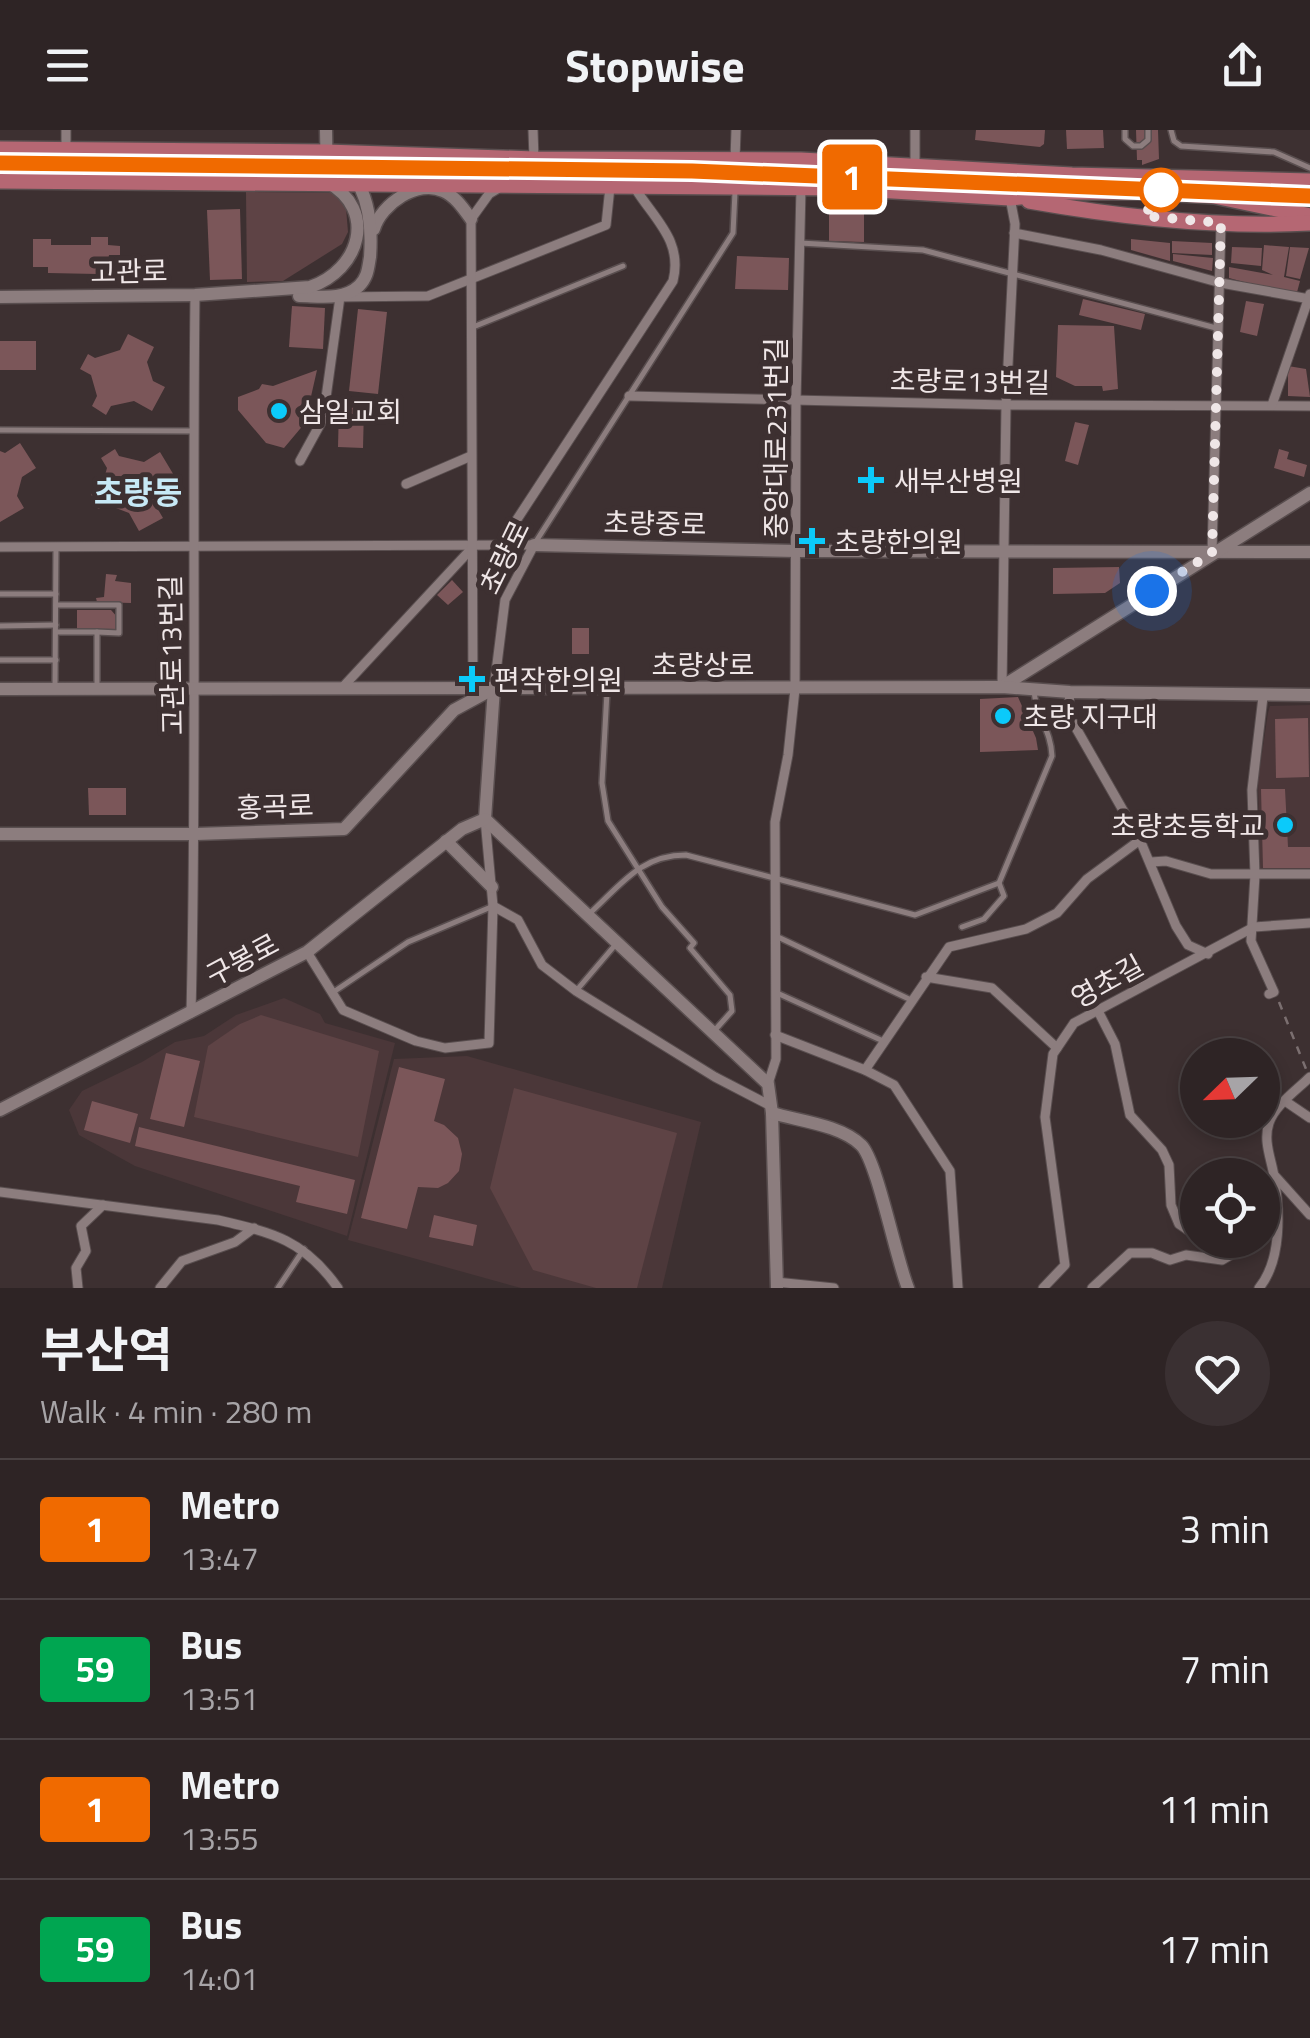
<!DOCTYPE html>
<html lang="en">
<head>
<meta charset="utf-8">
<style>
  body { margin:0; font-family:"Titillium Web","Noto Sans KR",sans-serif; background:#3a3032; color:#f1f3f6; height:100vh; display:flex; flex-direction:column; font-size:38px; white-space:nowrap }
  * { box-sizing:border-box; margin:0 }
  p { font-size:32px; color:#a7a4a7 }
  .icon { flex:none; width:55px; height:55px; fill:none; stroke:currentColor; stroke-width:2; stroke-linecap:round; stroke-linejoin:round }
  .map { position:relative; height:1158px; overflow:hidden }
  .side { display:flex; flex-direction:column; background:#2e2425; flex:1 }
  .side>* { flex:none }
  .badge { padding:0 20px; border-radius:8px; font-size:35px; line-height:65px }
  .needle { width:65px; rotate:247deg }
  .controls { position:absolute; left:1180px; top:908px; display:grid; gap:20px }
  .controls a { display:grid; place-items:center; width:100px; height:100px; border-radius:50%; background:#2e2425; box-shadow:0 5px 15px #0003,0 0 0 2px #494142; font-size:50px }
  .you { position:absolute; width:50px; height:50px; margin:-25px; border:8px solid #fff; border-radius:50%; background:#1a73e8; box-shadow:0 0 0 15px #1a73e833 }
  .map>.badge { position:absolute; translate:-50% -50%; box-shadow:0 0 0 5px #fff }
  .round { display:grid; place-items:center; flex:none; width:105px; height:105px; border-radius:52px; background:#3a3032 }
  .overview { display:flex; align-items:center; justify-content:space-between; height:170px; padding:0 40px }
  h1 { font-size:48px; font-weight:700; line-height:75px }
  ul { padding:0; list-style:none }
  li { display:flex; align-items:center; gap:30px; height:140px; padding:0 40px; border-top:2px solid #494142 }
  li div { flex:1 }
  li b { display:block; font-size:38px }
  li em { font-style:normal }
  li .badge { min-width:110px; font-weight:700; text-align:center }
  header { display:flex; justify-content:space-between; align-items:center; height:130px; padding:0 40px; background:#2e2425; font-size:45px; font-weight:700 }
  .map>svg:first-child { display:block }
  .built { fill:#4b3739 }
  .green { fill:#5e4345 }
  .building { fill:#7b5659 }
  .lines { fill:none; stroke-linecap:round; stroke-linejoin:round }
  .lane-casing { stroke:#594e4f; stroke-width:8 }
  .street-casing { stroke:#594e4f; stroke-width:11 }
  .secondary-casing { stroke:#594e4f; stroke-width:15 }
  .primary-casing { stroke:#594e4f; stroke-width:18 }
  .path { stroke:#7b6f70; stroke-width:2.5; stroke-dasharray:8 8; stroke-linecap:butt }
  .lane { stroke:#8c7d7e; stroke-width:5 }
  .street { stroke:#8c7d7e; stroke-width:9 }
  .secondary { stroke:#8c7d7e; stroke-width:12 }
  .primary { stroke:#b56773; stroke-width:15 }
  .line-casing { stroke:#fff; stroke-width:22 }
  .line { stroke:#f06a00; stroke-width:15 }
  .walk { stroke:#efe6e7; stroke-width:10; stroke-dasharray:0 18 }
  .stop-dot { fill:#fff; stroke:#f06a00; stroke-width:5 }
  .poi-dot { fill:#0bcafa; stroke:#3d3031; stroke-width:4 }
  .labels { text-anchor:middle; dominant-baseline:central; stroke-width:10; stroke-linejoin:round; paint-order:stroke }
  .street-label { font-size:28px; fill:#efe6e7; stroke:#3d3031 }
  .poi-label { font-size:28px; fill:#efe6e7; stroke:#3d3031; text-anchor:start }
  .quarter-label { font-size:32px; font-weight:bold; fill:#c7e9f6; stroke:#3d3031 }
</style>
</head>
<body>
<header><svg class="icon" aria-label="menu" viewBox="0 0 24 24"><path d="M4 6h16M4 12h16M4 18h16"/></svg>Stopwise<svg class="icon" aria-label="share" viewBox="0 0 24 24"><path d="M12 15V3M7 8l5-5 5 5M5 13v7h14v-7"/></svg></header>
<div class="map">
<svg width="1310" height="1158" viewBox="0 0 1310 1158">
  <rect width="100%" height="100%" fill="#3d3031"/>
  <g class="built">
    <path d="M1310,575v165h-50l-2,-90 10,-67 2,-7z"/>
    <path d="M284,868l36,16 5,9 70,20 -48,193 -212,-70 -56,-31 -10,-25 13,-19 60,-29 33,-20 29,-6 32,-21z"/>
    <path d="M467,926l234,66 -39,166h-141l-173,-48 46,-181z"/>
  </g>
  <g class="green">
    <path d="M246,62l90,1 10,15 2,24 -6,12 -59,37 -36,1z"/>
    <path d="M261,885l118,36 -21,106 -164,-40 14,-71 32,-22z"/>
    <path d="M514,958l163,45 -40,155h-41l-63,-18 -43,-82z"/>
  </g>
  <g class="building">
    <path d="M976,0h69l-1,14 -4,3 -65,-7z"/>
    <path d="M1066,0h37l1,18 -37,1z"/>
    <path d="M1136,0h22l1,29 -17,6v-5h-5z"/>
    <path d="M240,79l2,70 -32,1 -3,-70z"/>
    <path d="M829,83h35v29l-35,-1z"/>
    <path d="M91,107h17v8l12,1v9h-11l-1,7h-11v12l-49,-1v-6h-15v-28h18v6h40z"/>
    <path d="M1131,109l39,4v18l-39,-11z"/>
    <path d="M1172,111l40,2v12l-40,-2z"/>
    <path d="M1264,115l25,2 -5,30 16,4 -4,15 -67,-18v-11l44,8 -11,-5z"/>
    <path d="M1232,117l30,1 -1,18 -30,-3z"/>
    <path d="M1290,117l19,1 -9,31 -14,-3z"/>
    <path d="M1173,124l40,4 -1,13 -39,-10z"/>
    <path d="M737,126l52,2 -1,32 -53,-1z"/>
    <path d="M1083,169l62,15 -4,16 -62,-15z"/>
    <path d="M1246,171l18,3 -7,32 -17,-4z"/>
    <path d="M292,176l33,2 -2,41 -34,-2z"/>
    <path d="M358,179l29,3 -9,82 -29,-3z"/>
    <path d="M1058,195l56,1 4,63 -15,2 -1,-5h-27l-19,-9z"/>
    <path d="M128,204l26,13 -7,15 6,19 12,6 -13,24 -18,-10 -23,5 -5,9 -14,-9 5,-10 -6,-21 -11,-6 8,-15 7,4 25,-8z"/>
    <rect x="0" y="211" width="36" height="29"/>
    <path d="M1288,236l18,3 4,28 -22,-1z"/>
    <path d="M317,240l-12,53 -21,25 -18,-5 -28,-33v-13l21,-8 3,-5 11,2z"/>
    <path d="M339,277l25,1 -1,40 -25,-1z"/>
    <path d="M1075,292l14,3 -11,40 -13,-4z"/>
    <path d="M20,313l16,25 -14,9 -5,19 7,12 -24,14v-71l5,2z"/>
    <path d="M115,319l4,7 25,6 16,-10 15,25 -14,9 -5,20 7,12 -24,13 -10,-18 -21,-8 -10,4 -7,-15 10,-5 6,-21 -6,-10z"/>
    <path d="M1279,319l10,3 -2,7 20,6 -3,12 -30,-9z"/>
    <path d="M1119,437l1,16 -15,10 -52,1v-26z"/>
    <path d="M106,444l11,1 -2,6 16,2v20l-34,-1 -1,-4 8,-1z"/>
    <path d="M452,450l11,12 -15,13 -11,-10z"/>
    <path d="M77,480h34l7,8v12h-41z"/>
    <rect x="572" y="498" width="17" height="26"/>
    <path d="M1018,567l18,41 2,12 -58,2v-53z"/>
    <path d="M1308,588l1,59 -33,1 -1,-59z"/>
    <path d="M88,658h38v27h-37z"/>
    <path d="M1261,659h24l3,58h22v21h-47z"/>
    <path d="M166,923l34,8 -16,66 -34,-8z"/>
    <path d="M399,937l46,12 -11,42 10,4 14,13 4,16 -3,17 -11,12 -10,5 -20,-1 -11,42 -46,-11z"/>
    <path d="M92,971l46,13 -8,29 -46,-13z"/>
    <path d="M139,997l216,53 -8,34 -51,-12 4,-16 -165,-40z"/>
    <path d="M434,1085l43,10 -4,21 -44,-9z"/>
  </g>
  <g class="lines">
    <defs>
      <g id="lane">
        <path d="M1125,0v9l8,7h8l7,-6v-10"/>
        <path d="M1171,0l3,11 7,5 93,6 36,16"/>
        <path d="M800,113l123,7 293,78"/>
        <path d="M473,197l150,-61"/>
        <path d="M0,300l193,1"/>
        <path d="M535,413l198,-310 2,-41"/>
        <path d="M0,464h56"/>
        <path d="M56,475h63v28l-22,-1"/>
        <path d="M0,496l56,-1"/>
        <path d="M57,502h40v54"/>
        <path d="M0,530h56"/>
        <path d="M55,556l1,-139"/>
        <path d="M607,562l-5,91 6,38 54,86 32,36 -4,5 40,47 2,16 -17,19"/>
        <path d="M588,785c33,-30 52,-60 98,-60l229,60 84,-32"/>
        <path d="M962,797l22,-8 20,-23 -5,-13 53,-127c-1,-26 -16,-40 -18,-65"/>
        <path d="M778,807l133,63"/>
        <path d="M576,861l40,-47"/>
        <path d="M332,863l76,-51 83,-35"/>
        <path d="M777,863l106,48"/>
        <path d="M278,1158l26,-39"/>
      </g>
      <g id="street">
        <path d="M533,0l1,29"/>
        <path d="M66,20v-20"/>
        <path d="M735,30l1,-30"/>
        <path d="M915,38v-38"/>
        <path d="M1014,103l87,17 120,33 89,16"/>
        <path d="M629,266l377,9 304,1"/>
        <path d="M1272,275l38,-111"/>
        <path d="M300,331l23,-42 17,-122 88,-1 178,-71 4,-38"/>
        <path d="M406,354l65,-28"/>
        <path d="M510,416l2,-19 161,-246c10,-40 -18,-61 -38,-93"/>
        <path d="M0,417l534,-2 -29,55 -11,88"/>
        <path d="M1212,423l9,-330"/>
        <path d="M1002,557l4,-282 9,-181 -5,-26"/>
        <path d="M341,559l131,-141"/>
        <path d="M473,559l-2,-470 18,-25 10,-6"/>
        <path d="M1070,562l-2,22 72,126 36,86 12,19 20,9"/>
        <path d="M1263,567l-11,93 3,85 -4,66 23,51 -5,2"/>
        <path d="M1151,732l15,-1 45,13h99"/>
        <path d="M493,776l25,14 24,45 34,26 139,86 56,29"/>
        <path d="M307,822l36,58 73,31 29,7 44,-5 4,-137 -8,-87"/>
        <path d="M926,847l66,11 65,60"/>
        <path d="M1097,879l18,35 15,71 32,35 7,15 2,40 8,19 19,13"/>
        <path d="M191,883c6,-239 1,-479 4,-718"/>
        <path d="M775,905l90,35 29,15 56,86 8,117"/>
        <path d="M865,940l84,-123 77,-18 31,-16 30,-34 53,-39"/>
        <path d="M768,954l8,-25 -1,-237 13,-67 7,-66 1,-288 5,-213"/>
        <path d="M1285,971l25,17"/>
        <path d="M1275,1046l35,39"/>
        <path d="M0,1062l218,28c56,13 86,20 120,68"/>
        <path d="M1262,1107l15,-8"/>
        <path d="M1201,1110l23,9 13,-2"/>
        <path d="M776,1152l58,6"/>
        <path d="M78,1158l-2,-20 10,-17 -5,-25 22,-21"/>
        <path d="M160,1158l22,-27 53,-19 19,-14"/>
        <path d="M1043,1158l22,-23 -20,-148 8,-63 21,-31 180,-96 56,-4"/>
        <path d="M1092,1158l38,-35h22l18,7 16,-5 36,5 34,-20"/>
        <path d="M1259,1158c23,-28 21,-77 15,-112 -3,-18 -11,-35 -5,-53 6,-18 28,-33 41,-46"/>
      </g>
      <g id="secondary">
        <path d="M374,99c7,-25 44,-50 69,-38 12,5 20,17 28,28"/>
        <path d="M299,166c20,0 44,5 60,-10 9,-9 9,-18 11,-29 3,-40 -4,-83 -42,-104"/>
        <path d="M0,167l195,-2 115,-8c50,-17 68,-77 17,-105l-1,-52"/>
        <path d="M534,415l262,6 514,1"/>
        <path d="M1003,556l307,-193"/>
        <path d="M494,558l-9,131 283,265 4,29 5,175"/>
        <path d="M0,559l1002,-2 68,5 240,3"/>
        <path d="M0,704h196l148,-5 110,-119 37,-20"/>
        <path d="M446,711l46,46"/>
        <path d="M0,980l307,-158 155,-123 23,-10"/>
        <path d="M772,983c27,8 69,12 89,32 16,15 35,114 47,143"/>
      </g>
      <g id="primary">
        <path d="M0,19l326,3 208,7 267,1 271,15 238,6"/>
        <path d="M0,51l843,7 167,10 57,-6h76l71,4 96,20"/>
        <path d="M1029,71c91,16 189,27 281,22"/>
      </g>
    </defs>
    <use href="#lane" class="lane-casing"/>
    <use href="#street" class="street-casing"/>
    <use href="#secondary" class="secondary-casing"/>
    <use href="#primary" class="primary-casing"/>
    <path class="path" d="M1279,872l27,67"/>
    <use href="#lane" class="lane"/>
    <use href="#street" class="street"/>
    <use href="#secondary" class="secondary"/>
    <use href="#primary" class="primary"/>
  </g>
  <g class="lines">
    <defs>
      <path id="line" d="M0,33l692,8 618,25"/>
    </defs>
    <use href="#line" class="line-casing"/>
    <use href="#line" class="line"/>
    <path class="walk" d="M1152,461l60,-38 9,-330 -77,-7 17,-26"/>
  </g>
  <circle class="stop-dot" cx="1161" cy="60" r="20"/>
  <g class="poi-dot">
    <circle cx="279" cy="281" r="10"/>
    <path d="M866 335h10v10h10v10h-10v10h-10v-10h-10v-10h10z"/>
    <path d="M807 396h10v10h10v10h-10v10h-10v-10h-10v-10h10z"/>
    <path d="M467 534h10v10h10v10h-10v10h-10v-10h-10v-10h10z"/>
    <circle cx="1003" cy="586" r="10"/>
    <circle cx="1285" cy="695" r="10"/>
  </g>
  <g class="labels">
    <g class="street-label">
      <text transform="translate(129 141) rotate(-1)">고관로</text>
      <text transform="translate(970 251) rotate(1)">초량로13번길</text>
      <text transform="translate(775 308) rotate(-90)">중앙대로231번길</text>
      <text transform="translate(655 393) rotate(1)">초량중로</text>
      <text transform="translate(504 427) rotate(-64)">초량로</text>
      <text transform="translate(171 525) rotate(-91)">고관로13번길</text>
      <text x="703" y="534">초량상로</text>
      <text transform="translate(275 676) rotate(-2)">홍곡로</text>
      <text transform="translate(242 829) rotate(-28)">구봉로</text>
      <text transform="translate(1107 851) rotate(-29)">영초길</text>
    </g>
    <g class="poi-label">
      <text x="299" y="281">삼일교회</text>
      <text x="894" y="350">새부산병원</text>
      <text x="834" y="411">초량한의원</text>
      <text x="494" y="549">편작한의원</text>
      <text x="1023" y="586">초량 지구대</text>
      <text x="1265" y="695" text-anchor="end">초량초등학교</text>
    </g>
    <g class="quarter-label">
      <text x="138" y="362">초량동</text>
    </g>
  </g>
</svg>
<div class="controls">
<a><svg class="needle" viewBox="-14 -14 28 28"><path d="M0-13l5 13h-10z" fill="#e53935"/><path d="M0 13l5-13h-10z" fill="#a7a4a7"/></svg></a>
<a><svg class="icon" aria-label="locate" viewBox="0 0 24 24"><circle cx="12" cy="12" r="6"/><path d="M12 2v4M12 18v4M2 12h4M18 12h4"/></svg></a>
</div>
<div class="you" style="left:1152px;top:461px"></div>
<b class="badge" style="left:852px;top:47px;background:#f06a00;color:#fff">1</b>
</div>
<section class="side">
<div class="overview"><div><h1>부산역</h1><p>Walk · 4 min · 280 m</p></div><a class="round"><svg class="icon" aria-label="heart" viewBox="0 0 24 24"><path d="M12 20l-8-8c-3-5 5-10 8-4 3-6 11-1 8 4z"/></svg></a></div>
<ul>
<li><span class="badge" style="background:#f06a00;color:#fff">1</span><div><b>Metro</b><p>13:47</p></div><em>3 min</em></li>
<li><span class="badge" style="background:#00a651;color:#fff">59</span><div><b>Bus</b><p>13:51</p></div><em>7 min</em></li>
<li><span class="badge" style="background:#f06a00;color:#fff">1</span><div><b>Metro</b><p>13:55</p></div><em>11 min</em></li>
<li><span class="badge" style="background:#00a651;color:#fff">59</span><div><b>Bus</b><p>14:01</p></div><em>17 min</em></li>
</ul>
</section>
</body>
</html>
